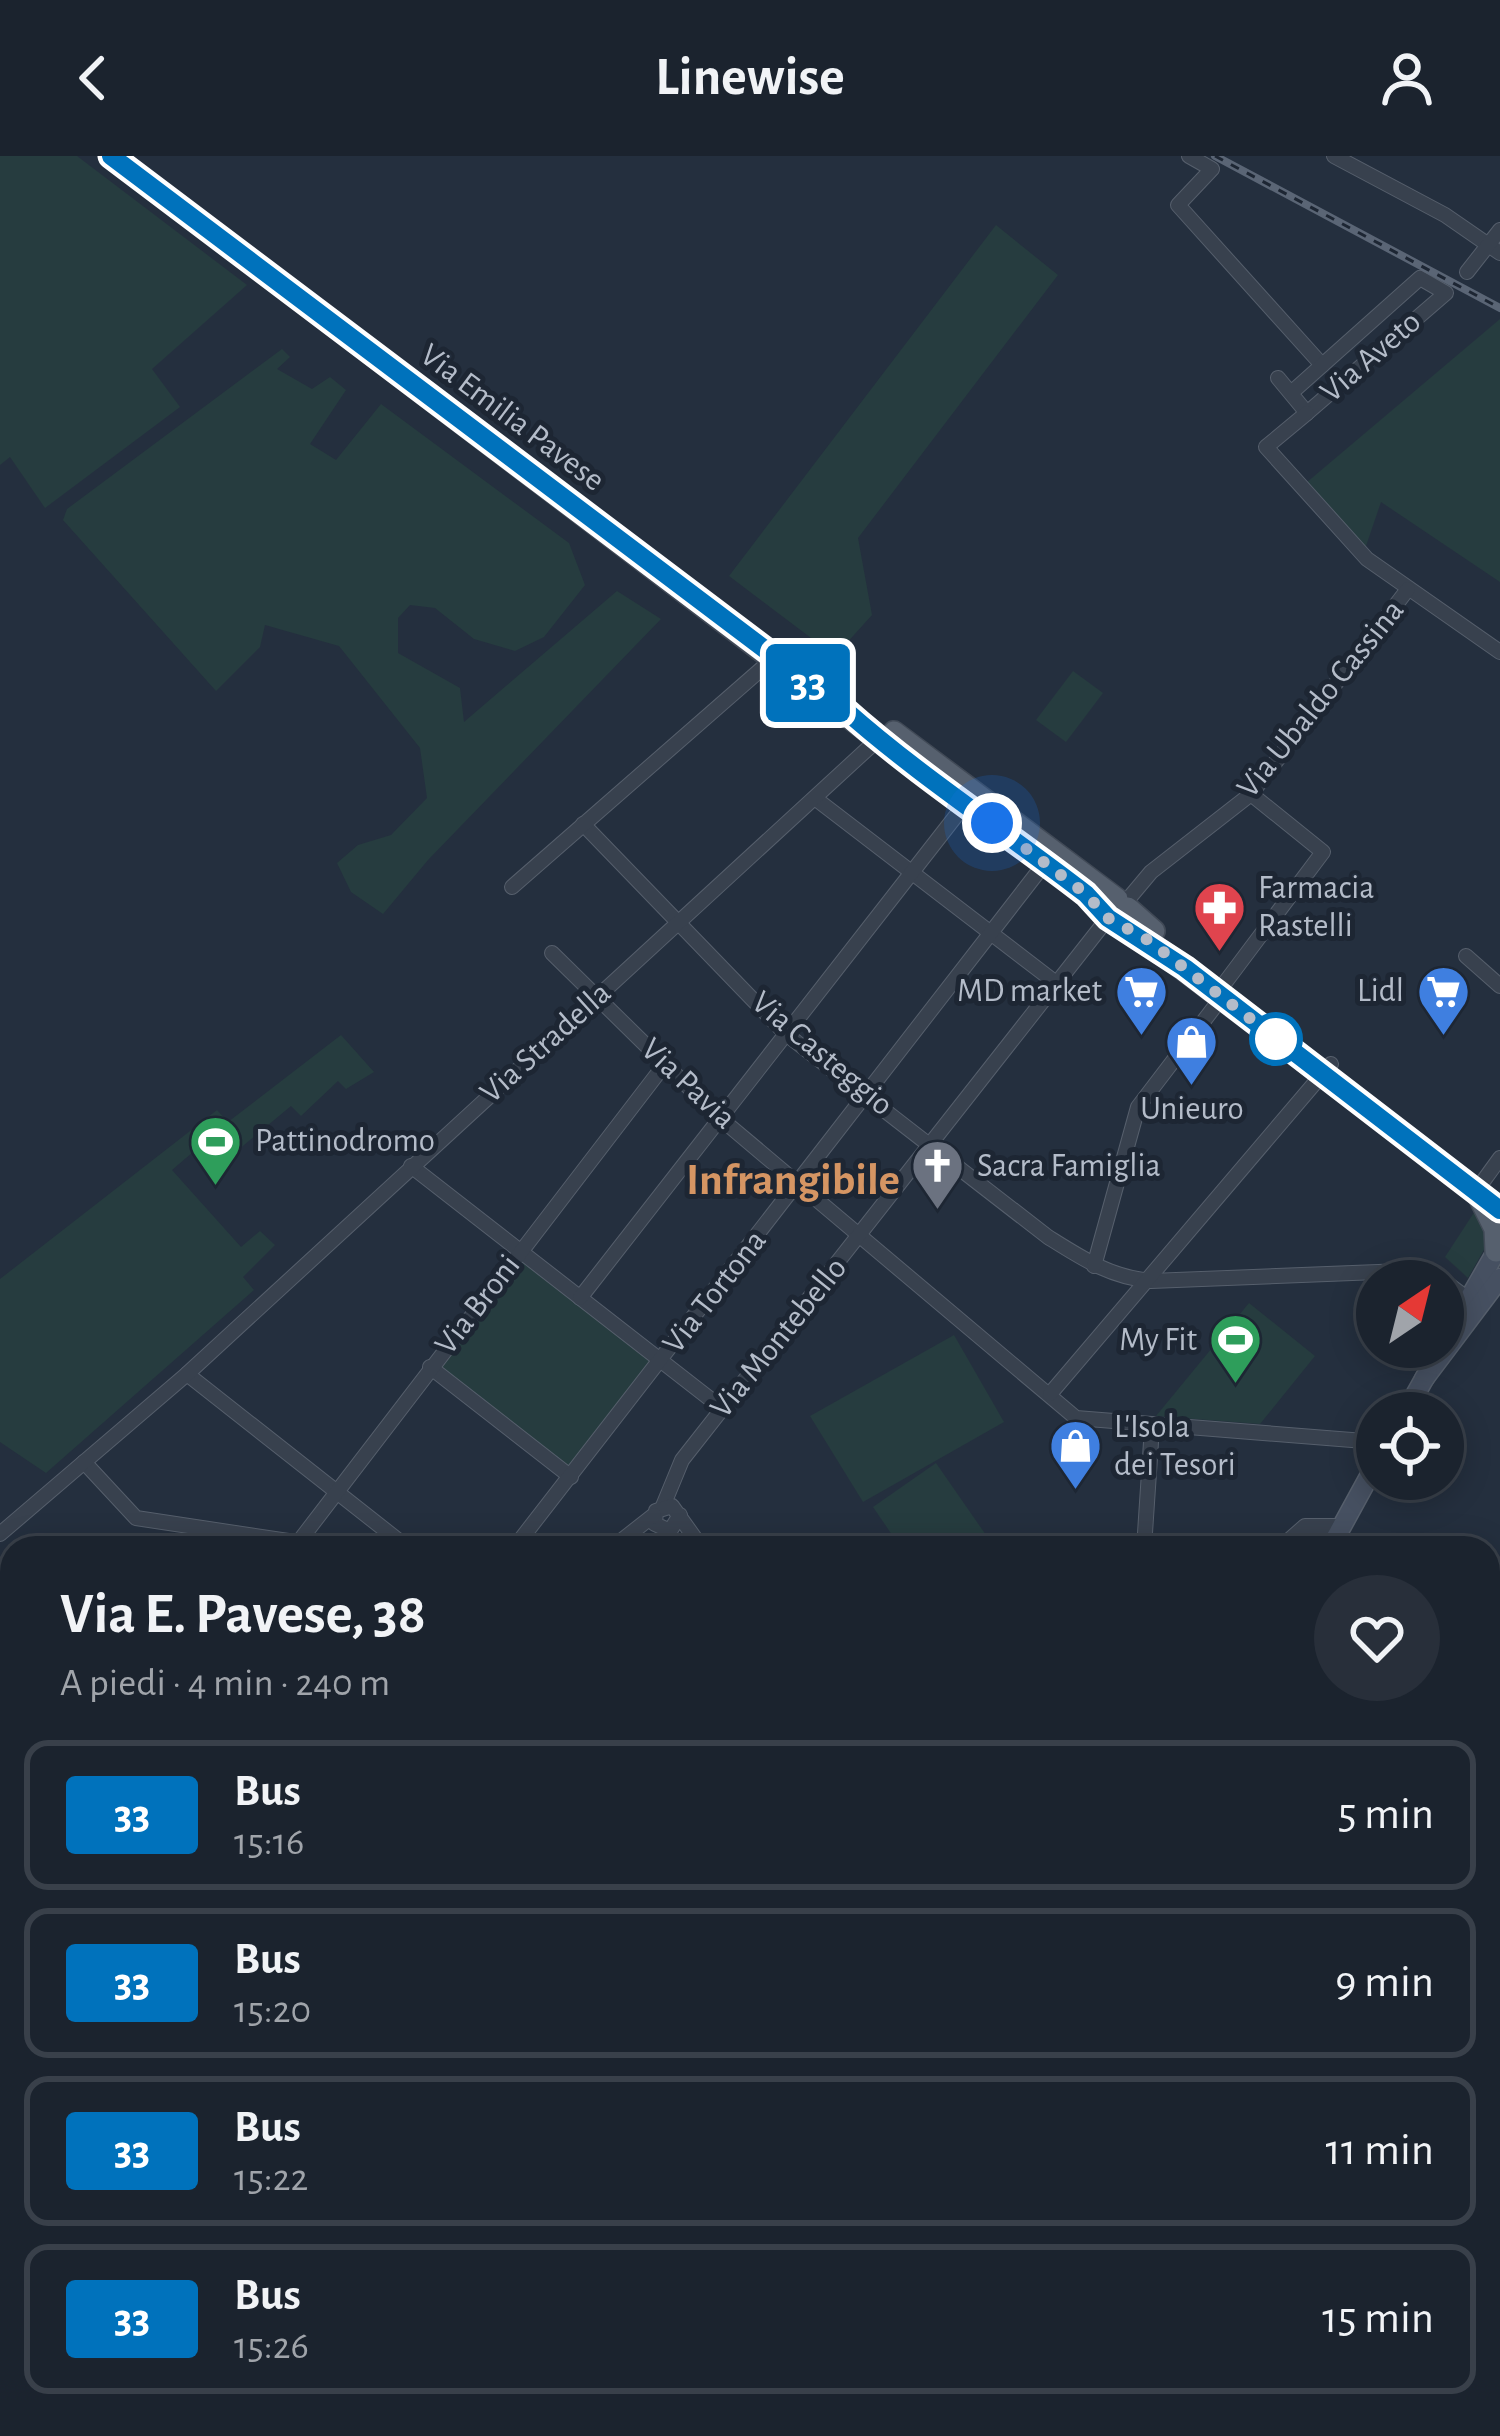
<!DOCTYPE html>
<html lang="it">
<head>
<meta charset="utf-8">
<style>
  body { margin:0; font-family:"Alegreya Sans",sans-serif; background:#282f3a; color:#f1f3f6; height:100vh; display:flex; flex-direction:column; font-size:45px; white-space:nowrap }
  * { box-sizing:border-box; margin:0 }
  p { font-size:39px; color:#a0a4aa }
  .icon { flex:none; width:66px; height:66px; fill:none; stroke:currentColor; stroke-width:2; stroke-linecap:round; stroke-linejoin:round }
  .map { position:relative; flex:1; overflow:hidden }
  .details { position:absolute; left:0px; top:1380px; width:1500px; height:900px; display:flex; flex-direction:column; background:#1b232e; border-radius:36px 36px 0 0; box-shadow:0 6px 30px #0003,0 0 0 3px #39404a }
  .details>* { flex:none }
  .badge { padding:0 24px; border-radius:9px; font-size:42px; line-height:78px }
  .needle { width:78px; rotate:35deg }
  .controls { position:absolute; left:1356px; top:1104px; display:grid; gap:24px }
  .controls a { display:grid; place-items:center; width:108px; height:108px; border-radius:50%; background:#1b232e; box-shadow:0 6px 30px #0003,0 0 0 3px #39404a; font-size:60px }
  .you { position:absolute; width:60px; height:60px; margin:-30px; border:9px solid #fff; border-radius:50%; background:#1a73e8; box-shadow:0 0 0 18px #1a73e833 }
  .map>.badge { position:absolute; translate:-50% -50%; box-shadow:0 0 0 6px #fff }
  .round { display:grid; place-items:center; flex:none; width:126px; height:126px; border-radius:63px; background:#282f3a }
  .overview { display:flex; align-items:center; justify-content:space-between; height:204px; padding:0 60px }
  h1 { font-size:57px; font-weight:700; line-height:90px }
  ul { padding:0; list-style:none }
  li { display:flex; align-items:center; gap:36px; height:150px; margin:0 24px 18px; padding:0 36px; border:6px solid #39404a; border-radius:24px }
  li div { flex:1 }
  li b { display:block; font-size:45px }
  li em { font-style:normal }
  li .badge { min-width:132px; font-weight:700; text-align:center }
  header { display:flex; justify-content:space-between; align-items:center; height:156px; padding:0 60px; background:#1b232e; font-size:54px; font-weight:700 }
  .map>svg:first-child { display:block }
  .green { fill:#263c3f }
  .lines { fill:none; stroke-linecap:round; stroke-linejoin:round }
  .minor-casing { stroke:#565f6c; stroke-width:16 }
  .tertiary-casing { stroke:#565f6c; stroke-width:20 }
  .secondary-casing { stroke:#565f6c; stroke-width:21 }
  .primary-casing { stroke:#414a57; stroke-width:24 }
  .minor { stroke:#38414e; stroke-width:14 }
  .tertiary { stroke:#38414e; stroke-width:16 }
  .secondary { stroke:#465061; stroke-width:18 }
  .primary { stroke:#56606e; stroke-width:21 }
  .rail-casing { stroke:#5a6575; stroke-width:8 }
  .rail { stroke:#1d2633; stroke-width:3; stroke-dasharray:9; stroke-linecap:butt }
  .line-casing { stroke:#fff; stroke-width:27 }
  .line { stroke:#0072bc; stroke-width:18 }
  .walk { stroke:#b4bcc9; stroke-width:12; stroke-dasharray:0 21.6 }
  .stop-dot { fill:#fff; stroke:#0072bc; stroke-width:6 }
  .labels { text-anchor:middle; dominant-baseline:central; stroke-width:10; stroke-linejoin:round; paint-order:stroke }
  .street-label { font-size:33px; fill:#b4bcc9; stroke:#1d2633 }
  .poi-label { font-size:33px; fill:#b4bcc9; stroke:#1d2633; text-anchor:start }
  .district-label { font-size:45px; font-weight:bold; fill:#d59563; stroke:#1d2633 }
</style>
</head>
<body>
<header><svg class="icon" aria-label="back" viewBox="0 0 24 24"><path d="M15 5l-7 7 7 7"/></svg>Linewise<svg class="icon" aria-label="person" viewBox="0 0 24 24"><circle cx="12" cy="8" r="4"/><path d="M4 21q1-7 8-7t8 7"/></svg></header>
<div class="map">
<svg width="1500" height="2280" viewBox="0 0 1500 2280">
  <rect width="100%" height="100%" fill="#242f3e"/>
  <g class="green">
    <path d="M0,0h77l170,129 -95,84 28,38 -135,101 -35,-51 -10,8z"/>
    <path d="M996,69l62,50 -200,263 14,77 -37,41 -106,-80z"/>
    <path d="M1500,163v263l-119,-80 -16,47 -59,-66z"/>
    <path d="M282,193l8,8 -13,12 35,20 18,-12 16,13 -36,54 26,16 45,-56 188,139 16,42 -41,52 -29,14 -41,-12 -39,-31 -25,-3 -12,13v35l62,35 4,34 153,-131 44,28 -233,241 -45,54 -32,-22 -14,-29 21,-18 33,-10 36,-37 -7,-50 -81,-102 -74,-21 -5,22 -44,44 -153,-171 4,-11z"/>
    <path d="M1073,515l30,22 -37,49 -30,-22z"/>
    <path d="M341,879l33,37 -28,17 -8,-8 -37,35 -10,-10 -65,54 -19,-20 -35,30 69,77 19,-16 15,14 -32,32 11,13 -208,183 -46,-31v-163l217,-169 11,12z"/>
    <path d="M1475,1055l15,28 -22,39 -23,-21z"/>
    <path d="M521,1101l135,105 -84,108 -136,-106z"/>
    <path d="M1249,1147l66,53 -55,68 -104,-8z"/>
    <path d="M954,1179l50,87 -141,80 -53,-86z"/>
    <path d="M936,1307l59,85h-94l-28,-41z"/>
    <path d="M0,1621l12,2v96l-12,-27z"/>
    <path d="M1055,2268h90l22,12h-157v-6h33z"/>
  </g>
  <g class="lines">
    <defs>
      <g id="minor">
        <path d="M1189,0l23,13 -34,36 144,160"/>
        <path d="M1334,0l111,59 55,38"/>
        <path d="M1467,116l33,-42"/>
        <path d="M1278,222l29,35 139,-120 -26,-15 -129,115"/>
        <path d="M1307,257l-41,34 101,112 133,93"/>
        <path d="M816,643l240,184"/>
        <path d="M583,668l203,210 262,203c35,22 62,40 103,44l278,-11 39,29"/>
        <path d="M512,731l262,-229"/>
        <path d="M1125,747l26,-31 100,-78 157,-205"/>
        <path d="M552,797l168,165 356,300 301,24"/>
        <path d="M1466,800l34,30"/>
        <path d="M1224,828l99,-132 -72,-58"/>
        <path d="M411,1010l312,243"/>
        <path d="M1484,1024l16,-22"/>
        <path d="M1094,1110l44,-159 84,-110"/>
        <path d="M580,1142l386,-495"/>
        <path d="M430,1211l141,110"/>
        <path d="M187,1218l221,174"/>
        <path d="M1050,1238l281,-330"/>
        <path d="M84,1306l52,56 159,24"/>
        <path d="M663,1350l19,-46 426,-542"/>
        <path d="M680,1359l-10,16 -15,-7 1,-13 16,-5 30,42"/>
        <path d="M0,1378l187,-160 688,-632"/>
        <path d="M294,1392l371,-484"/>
        <path d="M514,1392l531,-685"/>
        <path d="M612,1392l42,-33"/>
        <path d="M1144,1392l8,-121"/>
        <path d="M1280,1392l25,-22h37"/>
        <path d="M0,1494l12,-23"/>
        <path d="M0,1509l12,15"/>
        <path d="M0,1916l12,-6"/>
        <path d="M6,2001l6,13"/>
        <path d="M0,2129l12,-5"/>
        <path d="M0,2178l12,26"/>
        <path d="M0,2229l12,-6"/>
        <path d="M42,2268l6,12"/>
        <path d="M130,2268l5,12"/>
        <path d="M378,2268l6,12"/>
        <path d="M712,2268l3,12"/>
        <path d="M822,2268l3,12"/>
        <path d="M963,2268l3,12"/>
        <path d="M1052,2268l1,12"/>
        <path d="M1227,2268l1,12"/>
        <path d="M291,2280l25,-12"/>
        <path d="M533,2280l25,-12"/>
        <path d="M890,2280l25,-4"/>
      </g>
      <path id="tertiary" d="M0,1612l12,1"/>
      <g id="secondary">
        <path d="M1448,1179l52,-90"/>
        <path d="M1424,1223l76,-101"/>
        <path d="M1405,1257l23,-41"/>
        <path d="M1330,1392l47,-86"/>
        <path d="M0,1714l12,25"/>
        <path d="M0,1741l12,26"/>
        <path d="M257,2268l6,12"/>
        <path d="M1352,2268l9,12"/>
      </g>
      <g id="primary">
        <path d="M111,0l761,579"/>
        <path d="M894,576l223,167"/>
        <path d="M884,588l34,24"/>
        <path d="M1078,731l28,25"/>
        <path d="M1128,752l26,23"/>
        <path d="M1119,765l381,288"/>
        <path d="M1481,1045l14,28 1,22"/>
      </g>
    </defs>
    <use href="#minor" class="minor-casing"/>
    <use href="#tertiary" class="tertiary-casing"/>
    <use href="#secondary" class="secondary-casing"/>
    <use href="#primary" class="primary-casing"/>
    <use href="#minor" class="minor"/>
    <use href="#tertiary" class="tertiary"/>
    <use href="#secondary" class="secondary"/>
    <use href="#primary" class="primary"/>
    <defs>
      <path id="rail" d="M1215,0l285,152"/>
    </defs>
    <use href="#rail" class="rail-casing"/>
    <use href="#rail" class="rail"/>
  </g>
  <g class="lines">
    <defs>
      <path id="line" d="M111,0l733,553c74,66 162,123 242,185l22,24 77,50 315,242"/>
    </defs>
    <use href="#line" class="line-casing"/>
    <use href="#line" class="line"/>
    <path class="walk" d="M992,667l94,71 22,24 40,22 138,106 -10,-7"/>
  </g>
  <defs>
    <symbol id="pharmacy-pin" viewBox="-11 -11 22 30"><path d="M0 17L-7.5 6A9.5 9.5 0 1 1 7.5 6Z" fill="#e0444e" stroke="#1d2633"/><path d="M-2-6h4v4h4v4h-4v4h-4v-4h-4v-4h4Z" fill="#fff"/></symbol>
    <symbol id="supermarket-pin" viewBox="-11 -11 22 30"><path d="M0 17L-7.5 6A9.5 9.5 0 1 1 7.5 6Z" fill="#3f7fe0" stroke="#1d2633"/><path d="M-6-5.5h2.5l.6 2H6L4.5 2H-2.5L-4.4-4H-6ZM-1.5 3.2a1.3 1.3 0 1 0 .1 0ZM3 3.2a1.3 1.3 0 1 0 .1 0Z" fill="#fff"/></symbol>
    <symbol id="shop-pin" viewBox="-11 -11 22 30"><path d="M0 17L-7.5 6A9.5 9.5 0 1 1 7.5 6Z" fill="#3f7fe0" stroke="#1d2633"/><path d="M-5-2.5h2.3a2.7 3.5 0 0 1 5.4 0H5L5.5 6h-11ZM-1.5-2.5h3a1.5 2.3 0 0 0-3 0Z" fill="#fff"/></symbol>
    <symbol id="stadium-pin" viewBox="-11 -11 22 30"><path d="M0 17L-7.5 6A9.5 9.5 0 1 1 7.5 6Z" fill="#2e9e5b" stroke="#1d2633"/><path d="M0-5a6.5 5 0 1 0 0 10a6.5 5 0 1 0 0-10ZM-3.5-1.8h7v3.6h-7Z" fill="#fff"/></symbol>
    <symbol id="church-pin" viewBox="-11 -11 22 30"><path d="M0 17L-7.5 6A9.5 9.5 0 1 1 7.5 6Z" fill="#6b7280" stroke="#1d2633"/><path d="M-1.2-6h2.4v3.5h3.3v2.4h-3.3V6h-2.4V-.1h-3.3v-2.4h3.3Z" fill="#fff"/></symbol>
  </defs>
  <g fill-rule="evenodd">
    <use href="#pharmacy-pin" x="1190" y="722" width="59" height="81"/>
    <use href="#supermarket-pin" x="1112" y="806" width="59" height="81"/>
    <use href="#supermarket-pin" x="1414" y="806" width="59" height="81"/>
    <use href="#shop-pin" x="1162" y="856" width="59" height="81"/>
    <use href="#stadium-pin" x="186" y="956" width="59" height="81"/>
    <use href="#church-pin" x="908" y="980" width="59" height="81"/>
    <use href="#stadium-pin" x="1206" y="1154" width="59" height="81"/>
    <use href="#shop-pin" x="1046" y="1260" width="59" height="81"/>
  </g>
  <circle class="stop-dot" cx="1276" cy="883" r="24"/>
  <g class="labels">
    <g class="street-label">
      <text transform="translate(1371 201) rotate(-41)">Via Aveto</text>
      <text transform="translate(512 262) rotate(37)">Via Emilia Pavese</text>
      <text transform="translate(1321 543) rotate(-51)">Via Ubaldo Cassina</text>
      <text transform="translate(546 887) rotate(-42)">Via Stradella</text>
      <text transform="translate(822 898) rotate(40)">Via Casteggio</text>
      <text transform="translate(688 928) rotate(43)">Via Pavia</text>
      <text transform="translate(715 1136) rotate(-52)">Via Tortona</text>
      <text transform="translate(478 1149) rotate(-52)">Via Broni</text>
      <text transform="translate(779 1182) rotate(-51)">Via Montebello</text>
    </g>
    <g class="poi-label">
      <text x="1258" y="732">Farmacia<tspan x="1258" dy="38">Rastelli</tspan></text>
      <text x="1102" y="835" text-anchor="end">MD market</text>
      <text x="1404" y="835" text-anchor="end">Lidl</text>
      <text x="1192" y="953" text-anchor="middle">Unieuro</text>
      <text x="255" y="985">Pattinodromo</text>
      <text x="977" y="1010">Sacra Famiglia</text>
      <text x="1197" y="1184" text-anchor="end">My Fit</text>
      <text x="1114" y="1271">L'Isola<tspan x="1114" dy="38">dei Tesori</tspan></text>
    </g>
    <g class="district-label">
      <text x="793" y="1024">Infrangibile</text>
    </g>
  </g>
</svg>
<div class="controls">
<a><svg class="needle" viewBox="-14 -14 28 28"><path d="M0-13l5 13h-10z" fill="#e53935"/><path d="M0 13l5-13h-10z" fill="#a0a4aa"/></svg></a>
<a><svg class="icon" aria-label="locate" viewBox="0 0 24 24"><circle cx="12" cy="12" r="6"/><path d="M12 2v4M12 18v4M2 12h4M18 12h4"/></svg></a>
</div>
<div class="you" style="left:992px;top:667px"></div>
<b class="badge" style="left:808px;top:527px;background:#0072bc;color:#fff">33</b>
<section class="details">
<div class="overview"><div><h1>Via E. Pavese, 38</h1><p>A piedi · 4 min · 240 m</p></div><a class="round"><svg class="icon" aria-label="heart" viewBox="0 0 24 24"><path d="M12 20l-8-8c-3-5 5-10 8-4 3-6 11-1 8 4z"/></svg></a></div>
<ul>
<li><span class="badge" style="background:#0072bc;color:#fff">33</span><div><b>Bus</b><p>15:16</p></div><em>5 min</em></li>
<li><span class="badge" style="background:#0072bc;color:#fff">33</span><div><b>Bus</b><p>15:20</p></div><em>9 min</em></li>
<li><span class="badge" style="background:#0072bc;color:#fff">33</span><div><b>Bus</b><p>15:22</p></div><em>11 min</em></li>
<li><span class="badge" style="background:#0072bc;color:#fff">33</span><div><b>Bus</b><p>15:26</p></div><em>15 min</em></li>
</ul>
</section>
</div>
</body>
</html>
